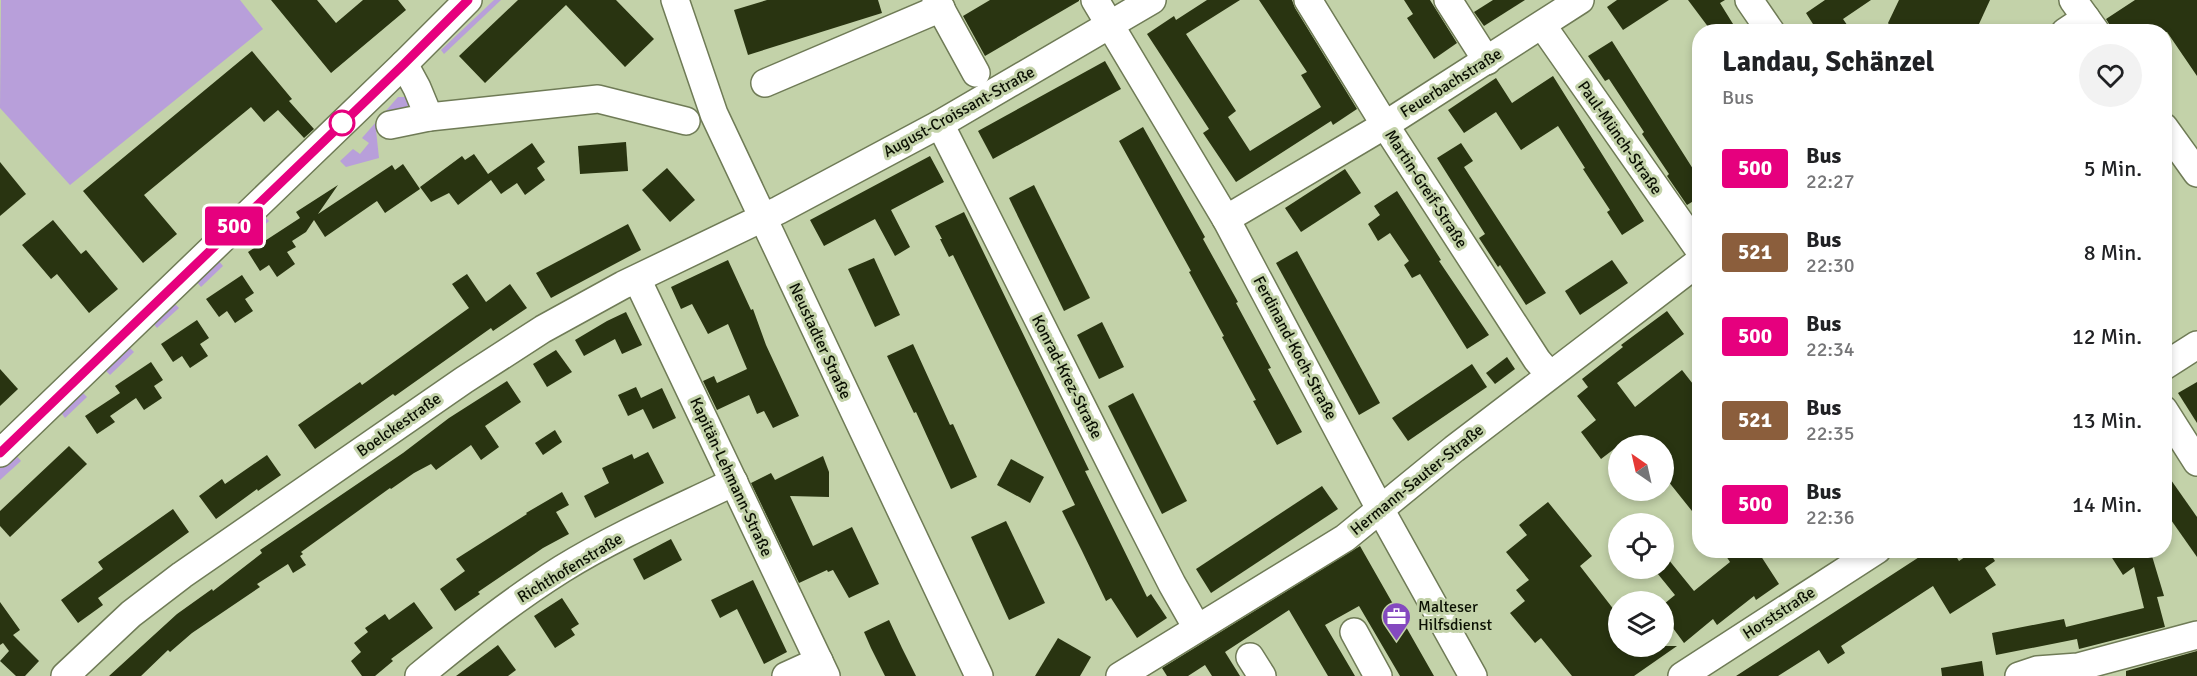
<!DOCTYPE html>
<html lang="de">
<head>
<meta charset="utf-8">
<style>
  body { margin:0; font-family:Signika,sans-serif; background:#f2f2f2; color:#202124; height:100vh; display:flex; flex-direction:column; font-size:22px; white-space:nowrap }
  * { box-sizing:border-box; margin:0 }
  p { font-size:20px; color:#757577 }
  .icon { flex:none; width:33px; height:33px; fill:none; stroke:currentColor; stroke-width:2; stroke-linecap:round; stroke-linejoin:round }
  .map { position:relative; flex:1; overflow:hidden }
  .drawer { position:absolute; left:1692px; top:24px; width:480px; height:534px; display:flex; flex-direction:column; background:#fff; border-radius:24px; box-shadow:0 3px 9px #0003 }
  .drawer>* { flex:none }
  .badge { padding:0 12px; border-radius:4px; font-size:21px; line-height:39px }
  .needle { width:39px; rotate:326deg }
  .fabs { position:absolute; left:1608px; top:435px; display:grid; gap:12px }
  .fabs a { display:grid; place-items:center; width:66px; height:66px; border-radius:50%; background:#fff; box-shadow:0 3px 9px #0003; font-size:30px }
  .map>.badge { position:absolute; translate:-50% -50%; box-shadow:0 0 0 3px #fff }
  .round { display:grid; place-items:center; flex:none; width:63px; height:63px; border-radius:32px; background:#f2f2f2 }
  .overview { display:flex; align-items:center; justify-content:space-between; height:102px; padding:0 30px }
  h1 { font-size:28px; font-weight:700; line-height:45px }
  ul { padding:0; list-style:none }
  li { display:flex; align-items:center; gap:18px; height:84px; padding:0 30px }
  li div { flex:1 }
  li b { display:block; font-size:22px }
  li em { font-style:normal }
  li .badge { min-width:66px; font-weight:700; text-align:center }
  .map>svg:first-child { display:block }
  .green { fill:#b89fda }
  .building { fill:#293411 }
  .lines { fill:none; stroke-linecap:round; stroke-linejoin:round }
  .minor-casing { stroke:#6f7b56; stroke-width:30 }
  .minor { stroke:#fff; stroke-width:27 }
  .line-casing { stroke:#fff; stroke-width:14 }
  .line { stroke:#e6007e; stroke-width:9 }
  .stop-dot { fill:#fff; stroke:#e6007e; stroke-width:3 }
  .labels { text-anchor:middle; dominant-baseline:central; stroke-width:6; stroke-linejoin:round; paint-order:stroke }
  .street-label { font-size:16px; fill:#0b1003; stroke:#c3d2a9 }
  .poi-label { font-size:16px; fill:#0b1003; stroke:#c3d2a9; text-anchor:start }
</style>
</head>
<body>
<div class="map">
<svg width="2197" height="676" viewBox="0 0 2197 676">
  <rect width="100%" height="100%" fill="#c3d2a9"/>
  <g class="green">
    <path d="M1,0h239l23,29 -193,156 -70,-77z"/>
    <path d="M494,0h7l-57,54 -3,-4z"/>
    <path d="M398,97h9l5,6 -5,9 -17,2 -14,16 3,28 -33,9 -6,-6 13,-12 7,5 9,-11 -7,-5z"/>
    <path d="M263,215l6,6 -22,20 -5,-5z"/>
    <path d="M218,260l5,6 -22,21 -5,-6z"/>
    <path d="M173,302l6,6 -22,20 -5,-6z"/>
    <path d="M128,346l6,6 -24,23 -6,-6z"/>
    <path d="M81,391l6,6 -22,21 -5,-7z"/>
    <path d="M15,454l6,7 -21,19v-12z"/>
  </g>
  <g class="building">
    <path d="M271,0h46l19,23 27,-23h35l8,10 -75,63z"/>
    <path d="M518,0h98l38,39 -29,28 -59,-62 -81,78 -26,-27z"/>
    <path d="M767,0h111l4,13 -134,42 -14,-45z"/>
    <path d="M990,0h89v1l-94,55 -22,-40z"/>
    <path d="M1207,0h33l-54,34 50,77 -8,6 22,34 71,-44 -20,-32 6,-3 -48,-72h33l3,8 62,101 -24,16 -2,-4 -95,61 -33,-49 6,-4 -62,-95 27,-18 2,4z"/>
    <path d="M1404,0h26l27,43 -23,16 -27,-41 6,-4z"/>
    <path d="M1493,0h32l-41,26 -10,-14z"/>
    <path d="M1617,0h52l-46,30 -16,-23z"/>
    <path d="M1688,0h37l-5,3 18,29h-26z"/>
    <path d="M1825,0h46l-28,19 9,13h-34l-12,-19z"/>
    <path d="M1899,0h91l-11,24 -10,8h-75l-6,-9z"/>
    <path d="M2135,0h62v76l-30,-44h-53l-8,-13z"/>
    <path d="M1612,41l88,139v17l-13,8 -20,-29 2,-2 -27,-40 2,-2 -35,-53 -4,2 -17,-25z"/>
    <path d="M252,51l40,48 -3,2 25,28 -10,9 -26,-28 -14,12 -13,-15 -107,88 33,39 -34,29 -60,-72z"/>
    <path d="M1105,61l16,28 -128,70 -15,-28z"/>
    <path d="M1553,76l91,145 -22,14 -15,-23 3,-2 -27,-41 2,-1 -27,-42 -37,24 -25,-38 -32,21 -16,-23 48,-32 16,25z"/>
    <path d="M1143,127l62,110 -2,2 35,63 -2,1 35,65 -3,1 34,63 -25,13 -24,-44 3,-1 -34,-63 2,-1 -35,-64 2,-1 -72,-130z"/>
    <path d="M626,142l2,29 -48,3 -2,-28z"/>
    <path d="M532,143l13,19 -8,6 8,12 -20,15 -8,-12 -16,11 -10,-14 -33,25 -9,-12 -18,9 -11,-15 42,-31 3,4 9,-6 14,20z"/>
    <path d="M1461,143l12,18 -9,6 82,126 -20,12 -26,-40 -2,2 -19,-29 6,-4 -48,-76z"/>
    <path d="M930,156l14,26 -53,28 19,37 -15,9 -20,-37 -51,27 -14,-26z"/>
    <path d="M0,162l26,32 -26,22z"/>
    <path d="M403,164l17,25 -35,24 -8,-12 -52,36 -11,-17 -8,12 -14,9 4,6 -9,5 8,12 -18,13 -8,-12 -9,6 -12,-19 52,-34 -4,-6 42,-27 -20,29 74,-49 3,5z"/>
    <path d="M667,168l28,32 -25,22 -28,-32z"/>
    <path d="M1345,169l16,24 -60,39 -16,-24z"/>
    <path d="M1034,185l56,113 -26,13 -55,-113z"/>
    <path d="M1397,191l44,69 -2,1 50,74 -22,14 -47,-75 -8,4 -8,-13 5,-4 -19,-28 -12,8 -10,-17 12,-9 -6,-9z"/>
    <path d="M964,212l125,258 -4,1 62,126 4,-3 16,24 -30,20 -26,-40 -5,3 -24,-50 -20,-40 13,-6 -122,-250 -4,2 -9,-18h2l-7,-13z"/>
    <path d="M53,220l28,34 5,-4 32,39 -29,24 -32,-39 -6,5 -29,-34z"/>
    <path d="M628,224l13,26 -90,48 -15,-25z"/>
    <path d="M1297,251l83,152 -21,12 -83,-152z"/>
    <path d="M874,258l26,57 -25,12 -27,-58z"/>
    <path d="M728,260l23,50 2,-1 13,36 33,71 -26,12 -9,-17 -7,3 -8,-19 -32,15 -14,-29 11,-5 3,7 30,-14 -19,-45 -20,10 -16,-30 -11,5 -10,-22z"/>
    <path d="M1612,260l16,23 -48,32 -15,-24z"/>
    <path d="M467,274l19,28 24,-18 17,24 -34,23 -2,-3 -96,68 -2,-2 -78,55 -17,-24 62,-43 2,3 107,-77 -17,-24z"/>
    <path d="M242,275l12,18 -9,6 8,12 -18,12 -8,-12 -8,6 -13,-18z"/>
    <path d="M1667,311l17,23 -67,49 18,24 47,-37 18,23v128l-36,-45v-30h-46l-17,13 -20,-27 15,-12 -19,-24 11,-9 -6,-8 41,-32 -2,-2z"/>
    <path d="M626,312l16,33 -20,9 -7,-15 -31,17 -9,-16 32,-19z"/>
    <path d="M197,320l12,18 -9,6 8,12 -18,12 -8,-12 -9,6 -12,-18z"/>
    <path d="M1102,322l22,45 -25,12 -22,-44z"/>
    <path d="M913,344l37,81 3,-1 24,53 -26,12 -35,-77 -2,1 -27,-57z"/>
    <path d="M556,350l16,22 -25,15 -14,-23z"/>
    <path d="M1507,357l8,12 -20,15 -9,-11z"/>
    <path d="M151,362l12,18 -9,6 8,12 -18,12 -8,-12 -26,18 5,6 -18,12 -12,-18 35,-23 -5,-7z"/>
    <path d="M1472,364l15,23 -79,54 -16,-23z"/>
    <path d="M0,369l18,20 -18,17z"/>
    <path d="M507,381l14,21 -36,24 14,21 -18,13 -10,-15 -35,25 -5,-6 -17,9 -23,16 -1,-1 -89,64 2,2 -3,2 6,9 -13,8 -5,-9 -31,20 3,3 -68,46 -22,19 -2,-2 -27,26h-32l68,-62 35,-25 1,2 49,-38 -2,-3 143,-97 46,-35z"/>
    <path d="M2197,382v41l-19,-30z"/>
    <path d="M636,387l5,11 21,-10 14,30 -23,11 -10,-20 -15,7 -10,-21z"/>
    <path d="M1133,393l54,108 -25,13 -54,-108z"/>
    <path d="M555,430l7,12 -19,13 -8,-12z"/>
    <path d="M69,446l18,18 -77,73 -10,-11v-15z"/>
    <path d="M648,452l16,31 -69,35 -11,-22 25,-13 -7,-15 30,-14 2,5z"/>
    <path d="M267,455l14,20 -23,16 -1,-2 -41,30 -17,-23 23,-17 3,5z"/>
    <path d="M823,456l6,16v25l-39,-1 23,50 39,-19 27,57 -30,14 -16,-28 -5,2 -1,-2 -28,13 -48,-100 20,-10 4,7z"/>
    <path d="M1011,459l33,18 -14,26 -33,-18z"/>
    <path d="M2164,470l33,47v40l-33,-47z"/>
    <path d="M1322,486l16,23 -127,84 -15,-24z"/>
    <path d="M562,492l7,13 -13,7 13,22 -26,14 -65,44 2,2 -25,17 -15,-22 25,-18 -9,-12 71,-45 -1,-1z"/>
    <path d="M1548,502l44,54 -12,10 38,49v31h59l-43,30h-62l-31,-38 -6,5 -25,-30 15,-12 -9,-11 13,-10 -23,-28 21,-17 -8,-10z"/>
    <path d="M173,509l16,23 -91,66 5,7 -25,18 -17,-23 42,-31 -5,-7z"/>
    <path d="M1006,521l39,82 -36,17 -38,-83z"/>
    <path d="M671,539l11,21 -38,20 -11,-21z"/>
    <path d="M1360,546l74,130h-34l-41,-70 -34,19 30,51h-27l-39,-66 -64,42 15,24h-28l-7,-11 -17,11h-21l-5,-8z"/>
    <path d="M1722,550h35l22,34 -23,16 -2,-4 -37,29 -4,-6 -29,24 -20,-27v-12l11,-9 -22,-27h11v-14l30,37 36,-29z"/>
    <path d="M1930,550h22l7,11 16,-11h13l7,11 -10,7 11,17 -46,29 -17,-28 -92,60 4,7 -17,11 -9,-14 -41,26h-42z"/>
    <path d="M2107,550h53l-8,6 12,40 -7,1 8,30 -86,22 -2,-10 -81,16 -4,-22 72,-14 2,8 78,-19 -10,-41 -11,8z"/>
    <path d="M753,580l34,72 -23,12 -27,-55 -17,9 -9,-18z"/>
    <path d="M562,598l17,26 -8,5 4,6 -20,13 -21,-32z"/>
    <path d="M0,602l20,28 -7,5 26,26 -14,15h-9l-16,-15 9,-10 -6,-8 -3,2z"/>
    <path d="M414,602l19,26 -42,31 2,2 -18,15h-13l-11,-15 10,-9 -7,-9 14,-11 -3,-4 20,-14 4,6z"/>
    <path d="M889,620l13,28 14,28h-31l-14,-28 -7,-16z"/>
    <path d="M1058,638l33,19 -11,19h-45z"/>
    <path d="M498,645l18,25 -8,6h-52z"/>
    <path d="M2197,651v25h-71v-5z"/>
    <path d="M1982,661l2,15h-42l-1,-8z"/>
  </g>
  <g class="lines">
    <defs>
      <g id="minor">
        <path d="M675,0l39,114 265,562"/>
        <path d="M936,0l40,73"/>
        <path d="M1095,0l131,219 154,290 93,167"/>
        <path d="M1308,0l77,125 152,235 13,15"/>
        <path d="M1448,0l39,61"/>
        <path d="M1749,0l22,32"/>
        <path d="M2073,0l23,32"/>
        <path d="M1542,25l158,226"/>
        <path d="M2065,32l21,-14"/>
        <path d="M765,83l176,-75"/>
        <path d="M429,117l169,-18 88,22"/>
        <path d="M940,124l188,374 44,86 25,44"/>
        <path d="M390,125l39,-8 -12,-29 -13,-24"/>
        <path d="M2164,127l33,46"/>
        <path d="M1226,219l159,-94 195,-125"/>
        <path d="M637,279l189,397"/>
        <path d="M2164,366l33,-21"/>
        <path d="M2164,410l33,52"/>
        <path d="M0,453l404,-389 64,-64"/>
        <path d="M1354,632l24,44"/>
        <path d="M1250,657l12,19"/>
        <path d="M65,676l66,-62 51,-39 282,-195 79,-51 80,-44 156,-75 161,-86 212,-124"/>
        <path d="M419,676c46,-38 92,-75 143,-107 55,-34 114,-59 172,-87"/>
        <path d="M786,676l33,-15"/>
        <path d="M1120,676l225,-138 109,-89 246,-188"/>
        <path d="M1682,676l195,-126"/>
        <path d="M2019,676l18,-6 41,-3 119,-32"/>
      </g>
    </defs>
    <use href="#minor" class="minor-casing"/>
    <use href="#minor" class="minor"/>
  </g>
  <g class="lines">
    <defs>
      <path id="line" d="M0,453l404,-389 64,-64"/>
    </defs>
    <use href="#line" class="line-casing"/>
    <use href="#line" class="line"/>
  </g>
  <defs>
    <symbol id="office-pin" viewBox="-11 -11 22 30"><path d="M0 17L-7.5 6A9.5 9.5 0 1 1 7.5 6Z" fill="#8449bf" stroke="#c3d2a9"/><path d="M-6-3h4V-5.5h4V-3h4V5H-6ZM-1-4.5V-3h2v-1.5ZM-6 0V1H6V0Z" fill="#fff"/></symbol>
  </defs>
  <g fill-rule="evenodd">
    <use href="#office-pin" x="1380" y="600" width="33" height="45"/>
  </g>
  <circle class="stop-dot" cx="342" cy="123" r="12"/>
  <g class="labels">
    <g class="street-label">
      <text transform="translate(1451 83) rotate(-32)">Feuerbachstraße</text>
      <text transform="translate(959 112) rotate(-29)">August-Croissant-Straße</text>
      <text transform="translate(1620 138) rotate(55)">Paul-Münch-Straße</text>
      <text transform="translate(1426 189) rotate(57)">Martin-Greif-Straße</text>
      <text transform="translate(820 341) rotate(65)">Neustadter Straße</text>
      <text transform="translate(1295 348) rotate(62)">Ferdinand-Koch-Straße</text>
      <text transform="translate(1067 377) rotate(63)">Konrad-Krez-Straße</text>
      <text transform="translate(399 425) rotate(-35)">Boelckestraße</text>
      <text transform="translate(731 477) rotate(65)">Kapitän-Lehmann-Straße</text>
      <text transform="translate(1417 480) rotate(-39)">Hermann-Sauter-Straße</text>
      <text transform="translate(570 568) rotate(-31)">Richthofenstraße</text>
      <text transform="translate(1779 613) rotate(-33)">Horststraße</text>
    </g>
    <g class="poi-label">
      <text x="1418" y="607">Malteser<tspan x="1418" dy="18">Hilfsdienst</tspan></text>
    </g>
  </g>
</svg>
<div class="fabs">
<a><svg class="needle" viewBox="-14 -14 28 28"><path d="M0-13l5 13h-10z" fill="#e53935"/><path d="M0 13l5-13h-10z" fill="#757577"/></svg></a>
<a><svg class="icon" aria-label="locate" viewBox="0 0 24 24"><circle cx="12" cy="12" r="6"/><path d="M12 2v4M12 18v4M2 12h4M18 12h4"/></svg></a>
<a><svg class="icon" aria-label="layers" viewBox="0 0 24 24"><path d="M12 4l9 5-9 5-9-5zM3 14l9 5 9-5"/></svg></a>
</div>
<b class="badge" style="left:234px;top:226px;background:#e6007e;color:#fff">500</b>
<section class="drawer">
<div class="overview"><div><h1>Landau, Schänzel</h1><p>Bus</p></div><a class="round"><svg class="icon" aria-label="heart" viewBox="0 0 24 24"><path d="M12 20l-8-8c-3-5 5-10 8-4 3-6 11-1 8 4z"/></svg></a></div>
<ul>
<li><span class="badge" style="background:#e6007e;color:#fff">500</span><div><b>Bus</b><p>22:27</p></div><em>5 Min.</em></li>
<li><span class="badge" style="background:#8b5e3c;color:#fff">521</span><div><b>Bus</b><p>22:30</p></div><em>8 Min.</em></li>
<li><span class="badge" style="background:#e6007e;color:#fff">500</span><div><b>Bus</b><p>22:34</p></div><em>12 Min.</em></li>
<li><span class="badge" style="background:#8b5e3c;color:#fff">521</span><div><b>Bus</b><p>22:35</p></div><em>13 Min.</em></li>
<li><span class="badge" style="background:#e6007e;color:#fff">500</span><div><b>Bus</b><p>22:36</p></div><em>14 Min.</em></li>
</ul>
</section>
</div>
</body>
</html>
